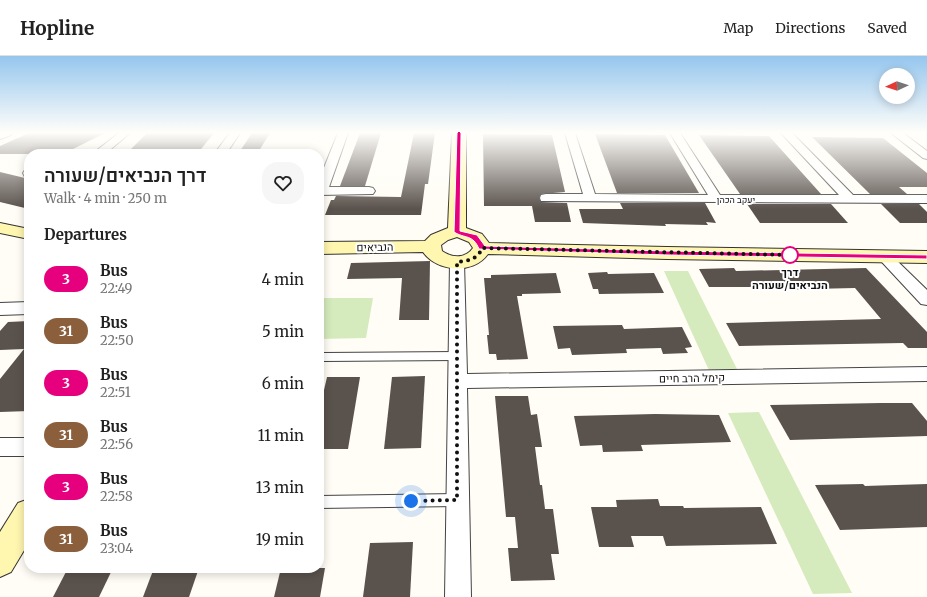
<!DOCTYPE html>
<html lang="en">
<head>
<meta charset="utf-8">
<style>
  body { margin:0; font-family:Merriweather,Heebo,serif; background:#f6f6f6; color:#222; height:100vh; display:flex; flex-direction:column; font-size:15px; white-space:nowrap }
  * { box-sizing:border-box; margin:0 }
  p { font-size:13px; color:#767676 }
  .icon { flex:none; width:22px; height:22px; fill:none; stroke:currentColor; stroke-width:2; stroke-linecap:round; stroke-linejoin:round }
  .map { position:relative; flex:1; overflow:hidden }
  .side { position:absolute; left:24px; top:93px; width:300px; height:424px; display:flex; flex-direction:column; background:#fff; border-radius:16px; box-shadow:0 2px 10px #0003 }
  .side>* { flex:none }
  .badge { padding:0 8px; border-radius:13px; font-size:14px; line-height:26px }
  .needle { width:26px; rotate:267deg }
  .controls { position:absolute; left:879px; top:12px; display:grid; gap:8px }
  .controls a { display:grid; place-items:center; width:36px; height:36px; border-radius:50%; background:#fff; box-shadow:0 2px 10px #0003; font-size:20px }
  .you { position:absolute; width:20px; height:20px; margin:-10px; border:3px solid #fff; border-radius:50%; background:#1a73e8; box-shadow:0 0 0 6px #1a73e833 }
  .map>.badge { position:absolute; translate:-50% -50%; box-shadow:0 0 0 2px #fff }
  h2 { padding:0 20px; font-size:15px; line-height:36px }
  .round { display:grid; place-items:center; flex:none; width:42px; height:42px; border-radius:16px; background:#f6f6f6 }
  .overview { display:flex; align-items:center; justify-content:space-between; height:68px; padding:0 20px }
  h1 { font-size:19px; font-weight:600; line-height:30px }
  ul { padding:0; list-style:none }
  li { display:flex; align-items:center; gap:12px; height:52px; padding:0 20px }
  li div { flex:1 }
  li b { display:block; font-size:15px }
  li em { font-style:normal }
  li .badge { min-width:44px; font-weight:700; text-align:center }
  header { display:flex; align-items:center; gap:24px; box-sizing:border-box; height:56px; padding:0 20px; background:#fff; border-bottom:1px solid #e0e0e0 }
  header strong { font-size:19px }
  nav { display:flex; gap:22px; margin-inline-start:auto; font-size:14px }
  .map>svg:first-child { display:block }
  .green { fill:#d5ebbd }
  .building { fill:#5a524d }
  .lines { fill:none; stroke-linecap:round; stroke-linejoin:round }
  .lane-casing { stroke:#444; stroke-width:2 }
  .street-casing { stroke:#444; stroke-width:2 }
  .secondary-casing { stroke:#333; stroke-width:2 }
  .lane { fill:#fff; fill-rule:evenodd }
  .street { fill:#fff; fill-rule:evenodd }
  .secondary { fill:#fff6b0; fill-rule:evenodd }
  .line { fill:#e6007e; stroke:#fff }
  .walk { stroke:#111; stroke-width:4; stroke-dasharray:0 7.2 }
  .stop-dot { fill:#fff; stroke:#e6007e; stroke-width:2 }
  .labels { text-anchor:middle; dominant-baseline:central; stroke-width:4; stroke-linejoin:round; paint-order:stroke }
  .far-street-label { font-size:9px; fill:#111; stroke:#fff }
  .street-label { font-size:11px; fill:#111; stroke:#fff }
  .stop-label { font-size:11px; font-weight:bold; fill:#111; stroke:#fff }
</style>
</head>
<body>
<header>
<strong>Hopline</strong>
<nav><a>Map</a><a>Directions</a><a>Saved</a></nav>
</header>
<div class="map">
<svg width="927" height="541" viewBox="0 0 927 541">
  <rect width="100%" height="100%" fill="#fffdf5"/>
  <g class="green">
    <path d="M664,215h24l53,106h-29z"/>
    <path d="M319,242h54l-7,40 -47,1z"/>
    <path d="M759,356l93,181 -39,1 -85,-181z"/>
  </g>
  <g class="building">
    <path d="M29,77h76l-42,21h-63v-8z"/>
    <path d="M147,77h67l-17,21h-71z"/>
    <path d="M252,77h18l-13,21h-19z"/>
    <path d="M360,77h21l-16,53h-25z"/>
    <path d="M414,77h21l-7,51h-3l-4,31h-96l6,-15h3l2,-4 65,1z"/>
    <path d="M483,78l69,1 13,57 -24,2 -2,4 2,4 26,1 4,19h-36l-3,-16h-48z"/>
    <path d="M595,78l70,1 34,58h-82z"/>
    <path d="M699,79l70,1 52,58h-81z"/>
    <path d="M812,81l71,1 44,35v14h-28l8,7h-37z"/>
    <path d="M0,116l29,7v30l-29,-7z"/>
    <path d="M620,147h85l11,20 -10,-1 2,3 -43,-1 1,2 -83,-3 -4,-14h44z"/>
    <path d="M747,148h84l17,19h-88z"/>
    <path d="M881,148h38l8,8v11h-27z"/>
    <path d="M430,205l-1,59h-30l3,-42 -55,1 4,-16z"/>
    <path d="M734,212l2,3 130,-3 61,64v16h-19l-5,-5 -164,3 -13,-23 155,-4 -26,-31 -88,2 -2,-3h-56l-10,-18z"/>
    <path d="M607,216l1,2 46,-1 10,20 -65,1 -1,-5h-5l-5,-16z"/>
    <path d="M556,217l5,20 -39,1v2h-5l11,63 -31,1 -1,-6h-7l-2,-19h2l-5,-57h7v-3z"/>
    <path d="M29,265v90l-29,1v-33l24,-30 -24,1v-19l8,-9z"/>
    <path d="M622,269l2,4 58,-2 10,20 -7,1 3,5 -25,1 -2,-6 -35,1 1,4 -55,2 -2,-7 -12,1 -5,-23z"/>
    <path d="M425,320l-4,72 -37,1 8,-72z"/>
    <path d="M327,321h33l-12,72h-29v-37z"/>
    <path d="M495,340h33l3,19 6,-1 5,33h-7l5,38h2l3,24h8l6,45h-8l4,26 -44,1 -3,-33h10l-3,-31h-9z"/>
    <path d="M881,347h31l15,18v15l-137,4 -20,-35z"/>
    <path d="M655,358l64,1 12,27 -90,3 2,6 -40,1 -1,-7 -22,1 -6,-30z"/>
    <path d="M863,428l2,2 62,-2v43l-87,3 -25,-45z"/>
    <path d="M658,443l2,7h23l1,2 77,-1 16,37 -111,2 -3,-10h-32l3,11h-35l-8,-40h26l-1,-7z"/>
    <path d="M413,486l-3,55h-47l7,-54z"/>
    <path d="M68,512h45l-14,29h-46z"/>
    <path d="M154,512h45l-10,29h-46z"/>
    <path d="M281,512h44l-5,29h-46z"/>
  </g>
  <g class="lines">
    <defs>
      <g id="lane">
        <path d="M457,296l3,1 2,3 -2,3 -3,1 -134,1 -4,-3 1,-4 3,-1z"/>
        <path d="M457,438l4,2 2,4 -2,4 -4,2 -138,2v-12z"/>
      </g>
      <g id="street">
        <path d="M0,77h12l-1,2 -11,4z"/>
        <path d="M119,77h11l-25,21h-13z"/>
        <path d="M230,77h10l-14,21h-12z"/>
        <path d="M338,77h10l-19,54h40l4,1 2,3 -2,3 -54,1v-15z"/>
        <path d="M565,77h10l20,61 113,1 -38,-62h10l40,62h119l-58,-62h11l61,62h74v8l-386,-2 -1,-3 1,-3 5,-1h37z"/>
        <path d="M891,77h12l24,18v8l-4,-1z"/>
        <path d="M29,113v9l-4,-1 -2,-4 2,-3z"/>
        <path d="M885,197l5,1 37,36v15l-6,-1 -41,-44 -2,-3 2,-3z"/>
        <path d="M457,201l5,2 2,3 3,112 460,-7v14l-460,7 4,209h-26l5,-335 2,-3z"/>
        <path d="M29,246v12l-29,1v-12z"/>
        <rect x="0" y="382" width="29" height="18"/>
      </g>
      <g id="secondary">
        <path d="M452,77h14v95l16,6 7,9 178,4 260,4v12l-260,-4 -179,-5c-15,21 -51,18 -65,-2l-104,2v-12l106,-1 6,-6 17,-7zM457,181l12,5 4,6c-8,11 -21,10 -31,3l-1,-6 7,-5z"/>
        <path d="M0,167l29,6v10l-29,-6z"/>
        <path d="M29,443v43l-18,30 -11,5v-45l18,-29z"/>
      </g>
    </defs>
    <use href="#lane" class="lane-casing"/>
    <use href="#street" class="street-casing"/>
    <use href="#secondary" class="secondary-casing"/>
    <use href="#lane" class="lane"/>
    <use href="#street" class="street"/>
    <use href="#secondary" class="secondary"/>
  </g>
  <linearGradient id="sky" x2="0" y2="1"><stop stop-color="#95c6ee"/><stop offset="0.5" stop-color="#fffefa"/><stop offset="1" stop-color="#fffefa" stop-opacity="0"/></linearGradient>
  <rect width="927" height="153" fill="url(#sky)"/>
  <path class="line" d="M459,75l2,2 -1,98 17,4 8,11 182,5 260,4v4l-260,-4 -188,-6c-6,-15 -14,-10 -25,-17l3,-99z"/>
  <g class="lines">
    <path class="walk" d="M411,445l46,-1v-238c11,-1 21,-3 25,-14l309,7h-1"/>
  </g>
  <circle class="stop-dot" cx="790" cy="199" r="8"/>
  <g class="labels">
    <g class="far-street-label">
      <text x="736" y="143">יעקב הכהן</text>
    </g>
    <g class="street-label">
      <text transform="translate(375 191) rotate(-1)">הנביאים</text>
      <text transform="translate(692 322) rotate(-1)">קימל הרב חיים</text>
    </g>
    <g class="stop-label">
      <text x="790" y="216">דרך<tspan x="790" dy="13">הנביאים/שעורה</tspan></text>
    </g>
  </g>
</svg>
<div class="controls">
<a><svg class="needle" viewBox="-14 -14 28 28"><path d="M0-13l5 13h-10z" fill="#e53935"/><path d="M0 13l5-13h-10z" fill="#767676"/></svg></a>
</div>
<div class="you" style="left:411px;top:445px"></div>
<section class="side">
<div class="overview"><div><h1>דרך הנביאים/שעורה</h1><p>Walk · 4 min · 250 m</p></div><a class="round"><svg class="icon" aria-label="heart" viewBox="0 0 24 24"><path d="M12 20l-8-8c-3-5 5-10 8-4 3-6 11-1 8 4z"/></svg></a></div>
<h2>Departures</h2>
<ul>
<li><span class="badge" style="background:#e6007e;color:#fff">3</span><div><b>Bus</b><p>22:49</p></div><em>4 min</em></li>
<li><span class="badge" style="background:#8b5e3c;color:#fff">31</span><div><b>Bus</b><p>22:50</p></div><em>5 min</em></li>
<li><span class="badge" style="background:#e6007e;color:#fff">3</span><div><b>Bus</b><p>22:51</p></div><em>6 min</em></li>
<li><span class="badge" style="background:#8b5e3c;color:#fff">31</span><div><b>Bus</b><p>22:56</p></div><em>11 min</em></li>
<li><span class="badge" style="background:#e6007e;color:#fff">3</span><div><b>Bus</b><p>22:58</p></div><em>13 min</em></li>
<li><span class="badge" style="background:#8b5e3c;color:#fff">31</span><div><b>Bus</b><p>23:04</p></div><em>19 min</em></li>
</ul>
</section>
</div>
</body>
</html>
